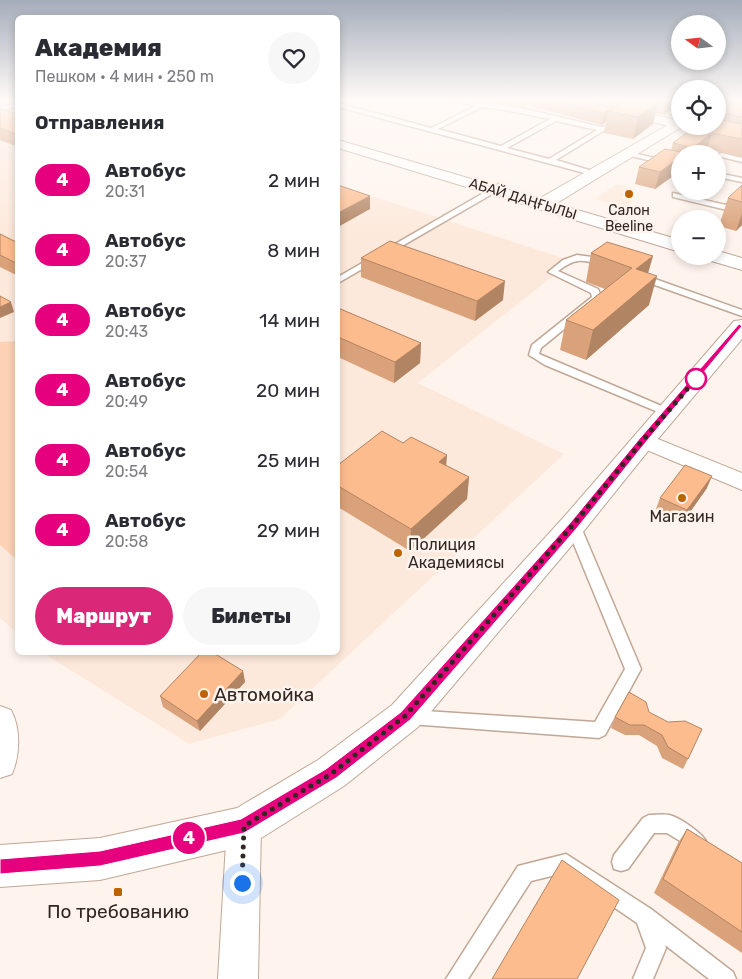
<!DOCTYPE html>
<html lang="ru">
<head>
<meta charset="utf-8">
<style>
  body { margin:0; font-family:Rubik,sans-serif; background:#f7f7f7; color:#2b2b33; height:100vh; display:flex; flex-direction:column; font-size:19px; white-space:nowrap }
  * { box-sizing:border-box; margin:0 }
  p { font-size:16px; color:#7c7c81 }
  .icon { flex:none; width:28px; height:28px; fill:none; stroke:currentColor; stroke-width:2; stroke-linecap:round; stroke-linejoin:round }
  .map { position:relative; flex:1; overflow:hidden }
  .panel { position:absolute; left:15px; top:15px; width:325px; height:640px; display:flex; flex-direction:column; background:#fff; border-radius:8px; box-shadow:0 2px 8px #0003 }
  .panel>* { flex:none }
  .badge { padding:0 10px; border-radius:16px; font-size:18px; line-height:32px }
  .needle { width:32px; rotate:285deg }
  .fabs { position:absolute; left:671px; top:15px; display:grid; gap:10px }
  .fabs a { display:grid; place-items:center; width:55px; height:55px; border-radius:50%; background:#fff; box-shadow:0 2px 8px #0003; font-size:25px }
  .you { position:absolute; width:25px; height:25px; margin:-12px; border:4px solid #fff; border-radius:50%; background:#1a73e8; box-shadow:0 0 0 8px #1a73e833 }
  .map>.badge { position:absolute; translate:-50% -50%; box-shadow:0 0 0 2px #fff }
  h2 { padding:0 20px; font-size:19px; line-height:45px }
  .round { display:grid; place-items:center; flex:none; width:52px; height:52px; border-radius:26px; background:#f7f7f7 }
  .overview { display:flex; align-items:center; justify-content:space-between; height:85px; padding:0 20px }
  h1 { font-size:24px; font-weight:800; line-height:38px }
  .cta { display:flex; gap:10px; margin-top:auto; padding:10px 20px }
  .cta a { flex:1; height:58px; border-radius:30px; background:#db2777; color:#fff; font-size:20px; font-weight:800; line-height:58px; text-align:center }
  .cta a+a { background:#f7f7f7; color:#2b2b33 }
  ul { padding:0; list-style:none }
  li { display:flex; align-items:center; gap:15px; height:70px; padding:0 20px }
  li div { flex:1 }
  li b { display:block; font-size:19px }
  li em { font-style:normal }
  li .badge { min-width:55px; font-weight:700; text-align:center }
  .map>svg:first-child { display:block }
  .built { fill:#fde9db }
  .green { fill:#fcd1b4 }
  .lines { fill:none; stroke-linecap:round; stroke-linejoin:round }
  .service-casing { stroke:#c0a796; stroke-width:3 }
  .minor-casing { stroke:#c0a796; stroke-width:2 }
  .tertiary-casing { stroke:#c0a796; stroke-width:2 }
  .secondary-casing { stroke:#c0a796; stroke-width:2 }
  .service { fill:#fff; fill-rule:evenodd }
  .minor { fill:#fff; fill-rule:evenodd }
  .tertiary { fill:#fff; fill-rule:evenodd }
  .secondary { fill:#fff; fill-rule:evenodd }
  .wall { fill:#daa27a }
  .shaded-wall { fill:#b18463 }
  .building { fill:#fdbc8e; stroke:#b18463 }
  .line { fill:#e6007e; stroke:#fff }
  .walk { stroke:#312721; stroke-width:5; stroke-dasharray:0 9 }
  .poi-dot { fill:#bc6303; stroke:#fff4ed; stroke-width:2 }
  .stop-dot { fill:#fff; stroke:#e6007e; stroke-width:2.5 }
  .labels { text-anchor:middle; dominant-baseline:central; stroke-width:5; stroke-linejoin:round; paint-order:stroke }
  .far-street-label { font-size:14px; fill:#312721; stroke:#fff4ed }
  .far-poi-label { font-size:14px; fill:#312721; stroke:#fff4ed }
  .poi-label { font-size:16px; fill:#312721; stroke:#fff4ed }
  .near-poi-label { font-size:19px; fill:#312721; stroke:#fff4ed; text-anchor:start }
</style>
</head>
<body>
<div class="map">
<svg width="742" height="979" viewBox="0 0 742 979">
  <rect width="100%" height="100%" fill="#fff4ed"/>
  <g class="built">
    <path d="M0,101h18l-1,532 -17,-15z"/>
    <path d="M617,184l15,4 -12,9 14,4 -10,6 -29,-8z"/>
    <path d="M338,185l234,76 -154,122 146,71 -284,265 -91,25 -146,-91 295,-1z"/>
  </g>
  <path class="green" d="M17,341h1l-1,219 -17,-15v-203z"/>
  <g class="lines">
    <defs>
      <g id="service">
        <path d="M451,101c48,-2 103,16 151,26l6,-1v2l-52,32 43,13 -7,2 -254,-68v-4l93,25 45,-22zM482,107l23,3 45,9 -49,27 -63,-17zM556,121l41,9 -48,29 -42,-11z"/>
        <path d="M18,102v4l-18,5v-4z"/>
        <path d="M688,126h12l42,10v4z"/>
        <path d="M629,152l51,12v4l-53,-13 -1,-1z"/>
        <path d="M721,153l21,5v4l-20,-5 -4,3v-5z"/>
        <path d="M718,173l24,5v4l-24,-5z"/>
        <path d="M499,184l7,2 -168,97v-6z"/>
        <path d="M673,193l53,12 16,-12v6l-15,11 -54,-13z"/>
        <path d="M577,255l15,2 18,7 -4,3c-22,-7 -28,-11 -48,4l40,18 4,9 -61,50 -2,6 132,56 2,2 -2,2h-8l-118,-49 -16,-10 3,-10 60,-48 -1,-4 -43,-21 15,-12z"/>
        <path d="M641,274l101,36v6l-104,-37v-4z"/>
        <path d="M573,520l5,2 2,3 61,144 -36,66 -6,3 -189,-14 -6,-2 -2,-5 2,-5 6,-2 185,12 30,-53 -59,-144 2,-3z"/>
        <path d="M649,815c6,0 14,-1 20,0 10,2 35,19 38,28l-2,7 -7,2 -31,-19h-13l-26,36 -7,2 -7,-2 -2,-7 2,-7 29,-37z"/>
        <path d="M566,854l85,55 82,63 3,7h-27l-44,-34 1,3 -13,31h-20l13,-31 -9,-25 -73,-50 -33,8 -63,98h-22l72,-113z"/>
      </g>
      <g id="minor">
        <path d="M566,101h20l92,19 2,1v5h2l-4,2 -107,-24z"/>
        <path d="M643,433l99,40v17l-107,-45 -3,-5 3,-5z"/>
        <path d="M0,706l11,4c10,19 9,45 1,64l-12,4z"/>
        <path d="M244,809l12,5 5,12 -3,153h-40l9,-153 5,-12z"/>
      </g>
      <g id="tertiary">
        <path d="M680,118v8h3l-136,83h-12l-2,-4 2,-4z"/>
        <path d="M742,320v19l-90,107 -69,86 -165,195 -74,59 -86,54 -14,6 -144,34 -100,7v-42l100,-7 137,-30 81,-48 74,-55 171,-187 171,-197z"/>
      </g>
      <g id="secondary">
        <path d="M338,140l342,100v12l-342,-104z"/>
        <path d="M718,251l24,7v12l-34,-10 -2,-4h12z"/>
      </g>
    </defs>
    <use href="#service" class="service-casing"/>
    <use href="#minor" class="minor-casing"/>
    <use href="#tertiary" class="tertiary-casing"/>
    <use href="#secondary" class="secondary-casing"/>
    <use href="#service" class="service"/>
    <use href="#minor" class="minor"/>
    <use href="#tertiary" class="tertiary"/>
    <use href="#secondary" class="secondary"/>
  </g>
  <g class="wall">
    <path d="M486,101h99l25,6 3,-2 -19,-4h86v2l-16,12 -9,-2 -2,11 -20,15 -29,-6 2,-11 -4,3 -76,-20 -3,2z"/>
    <path d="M724,101h18v56l-35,-8 -5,5h-22v17l-25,18 -20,-5 4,-17 32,-17 2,-7 45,-17v-20z"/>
    <path d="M0,108l18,7v32l-18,-7z"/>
    <path d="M742,185v40l-6,6 -17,-5 9,-28z"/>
    <path d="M0,234l18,9v33l-18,-9z"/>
    <path d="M591,253l57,20 1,32 -63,55 -26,-10 6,-30 39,-31 -19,-7z"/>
    <path d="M361,258l142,42 -28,21 -114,-44z"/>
    <path d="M338,308l83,35 -1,20 -26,20 -56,-26z"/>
    <path d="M403,443l44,12 -1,10 23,12 -2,22 -57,52 -72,-44v-42z"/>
    <path d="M707,488l-24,34 -27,-13 4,-11z"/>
    <path d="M243,671l2,11 -45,49 -37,-24 -3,-11z"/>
    <path d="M649,712l39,47 -5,10 -21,-11 -5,-12 -18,-11h-14l-14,-7 4,-11z"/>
    <path d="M687,829l55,34v90l-88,-60 24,-50z"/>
  </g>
  <g class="shaded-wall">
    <path d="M524,101h2v4l-3,2z"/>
    <path d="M670,101h10v2l-16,12 3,-12z"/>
    <path d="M658,103l-5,21 -20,15 5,-22z"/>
    <path d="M619,104l-2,9 -9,-2 -2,11 -4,3 2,-12z"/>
    <path d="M712,133l-5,16 -5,5h-17z"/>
    <path d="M680,157v14l-25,18 5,-17z"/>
    <path d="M370,196v13l-32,18v-14z"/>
    <path d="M742,213v12l-6,6z"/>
    <path d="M653,256l-8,28 -9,-15z"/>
    <path d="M657,276l-8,29 -63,55 7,-30z"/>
    <path d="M505,281l-2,19 -28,21 2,-20z"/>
    <path d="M11,302l3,10 -14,6v-11z"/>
    <path d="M421,343l-1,20 -26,20 1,-21z"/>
    <path d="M447,455l-2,22 -6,-15z"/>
    <path d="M712,476l-5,12 -24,34 4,-12z"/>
    <path d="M469,477l-2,22 -57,52 1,-22z"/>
    <path d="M243,671l2,11 -45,49 -3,-10z"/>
  </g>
  <g class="building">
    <path d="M556,101h29l25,6 5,-4 4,1 -15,9z"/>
    <path d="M626,101h20l12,2 -20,14 -30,-6z"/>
    <path d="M655,101h15l-3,2z"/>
    <path d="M724,101h18v16l-24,-5v-6z"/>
    <path d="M0,108l18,7v20l-18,-7z"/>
    <path d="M718,119l24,5v15l-30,-6 -27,21h-5v3l-20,15 -21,-5 26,-18 21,4v-7l-13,-3 23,-17h22z"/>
    <path d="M338,185l32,11 -32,17z"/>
    <path d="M742,185v17l-14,-4z"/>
    <path d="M0,234l18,9v21l-18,-9z"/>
    <path d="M390,241l115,40 -28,20 -116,-43z"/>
    <path d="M607,242l46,14 -17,13 21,7 -64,54 -27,-10 66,-52 -41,-15z"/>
    <path d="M0,296l11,6 -11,5z"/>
    <path d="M338,308l83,35 -26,19 -57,-25z"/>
    <path d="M382,431l21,12 8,-6 36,18 -8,7 30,15 -58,52 -73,-43v-21z"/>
    <path d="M685,465l27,11 -25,34 -27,-12z"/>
    <path d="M202,652h10l31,19 -46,50 -37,-25z"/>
    <path d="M629,692l17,10 3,10 19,10 17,-1 17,8 -14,30 -20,-12 -6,-12 -18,-10h-14l-15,-8z"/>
    <path d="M687,829l55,34v69l-79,-53z"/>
    <path d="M562,860l57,40 -42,79h-85z"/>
  </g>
  <linearGradient id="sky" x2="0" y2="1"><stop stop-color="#a5adba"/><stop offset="0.42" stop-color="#fffaf7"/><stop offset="1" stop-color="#fffaf7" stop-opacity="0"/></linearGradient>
  <rect width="742" height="238" fill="url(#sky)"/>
  <path class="line" d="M739,324l3,2 -96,116 -69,86 -167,192 -74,58 -92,55 -144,33 -100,8v-15l100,-8 141,-32 85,-50 75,-57 169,-189 70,-85z"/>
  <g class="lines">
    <path class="walk" d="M242,883l2,-57 87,-52 74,-58 168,-191 70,-85 53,-61"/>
  </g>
  <g class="poi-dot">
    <circle cx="629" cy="194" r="5"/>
    <circle cx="682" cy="498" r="5"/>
    <circle cx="398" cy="553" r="5"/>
    <circle cx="204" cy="694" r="5"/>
    <rect x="113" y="887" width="10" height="10" rx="2.5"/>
  </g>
  <circle class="stop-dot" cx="696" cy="379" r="10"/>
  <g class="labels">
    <g class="far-street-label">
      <text transform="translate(523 199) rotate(17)">АБАЙ ДАҢҒЫЛЫ</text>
    </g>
    <g class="far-poi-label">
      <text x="629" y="210">Cалон<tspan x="629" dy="16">Beeline</tspan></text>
    </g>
    <g class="poi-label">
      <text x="682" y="516">Магазин</text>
      <text x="408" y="544" text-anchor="start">Полиция<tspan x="408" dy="18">Академиясы</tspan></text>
    </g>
    <g class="near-poi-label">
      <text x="214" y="694">Автомойка</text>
      <text x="118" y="911" text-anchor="middle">По требованию</text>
    </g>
  </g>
</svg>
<div class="fabs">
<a><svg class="needle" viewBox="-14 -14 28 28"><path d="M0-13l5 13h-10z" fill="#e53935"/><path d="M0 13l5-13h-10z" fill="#7c7c81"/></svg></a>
<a><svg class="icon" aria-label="locate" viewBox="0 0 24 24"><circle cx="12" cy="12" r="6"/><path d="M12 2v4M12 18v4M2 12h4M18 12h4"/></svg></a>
<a>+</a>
<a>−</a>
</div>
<div class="you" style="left:242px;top:883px"></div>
<b class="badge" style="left:189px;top:838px;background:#e6007e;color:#fff">4</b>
<section class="panel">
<div class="overview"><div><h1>Академия</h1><p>Пешком · 4 мин · 250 m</p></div><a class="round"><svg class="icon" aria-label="heart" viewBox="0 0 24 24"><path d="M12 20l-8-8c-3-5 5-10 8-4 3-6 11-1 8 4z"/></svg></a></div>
<h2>Отправления</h2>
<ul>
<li><span class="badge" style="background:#e6007e;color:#fff">4</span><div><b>Автобус</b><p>20:31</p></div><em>2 мин</em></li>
<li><span class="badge" style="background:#e6007e;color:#fff">4</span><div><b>Автобус</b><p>20:37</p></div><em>8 мин</em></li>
<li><span class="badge" style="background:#e6007e;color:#fff">4</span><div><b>Автобус</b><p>20:43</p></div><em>14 мин</em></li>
<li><span class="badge" style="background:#e6007e;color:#fff">4</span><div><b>Автобус</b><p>20:49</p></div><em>20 мин</em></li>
<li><span class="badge" style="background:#e6007e;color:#fff">4</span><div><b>Автобус</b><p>20:54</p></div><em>25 мин</em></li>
<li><span class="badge" style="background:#e6007e;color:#fff">4</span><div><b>Автобус</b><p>20:58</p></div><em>29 мин</em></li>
</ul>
<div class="cta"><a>Маршрут</a><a>Билеты</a></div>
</section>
</div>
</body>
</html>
